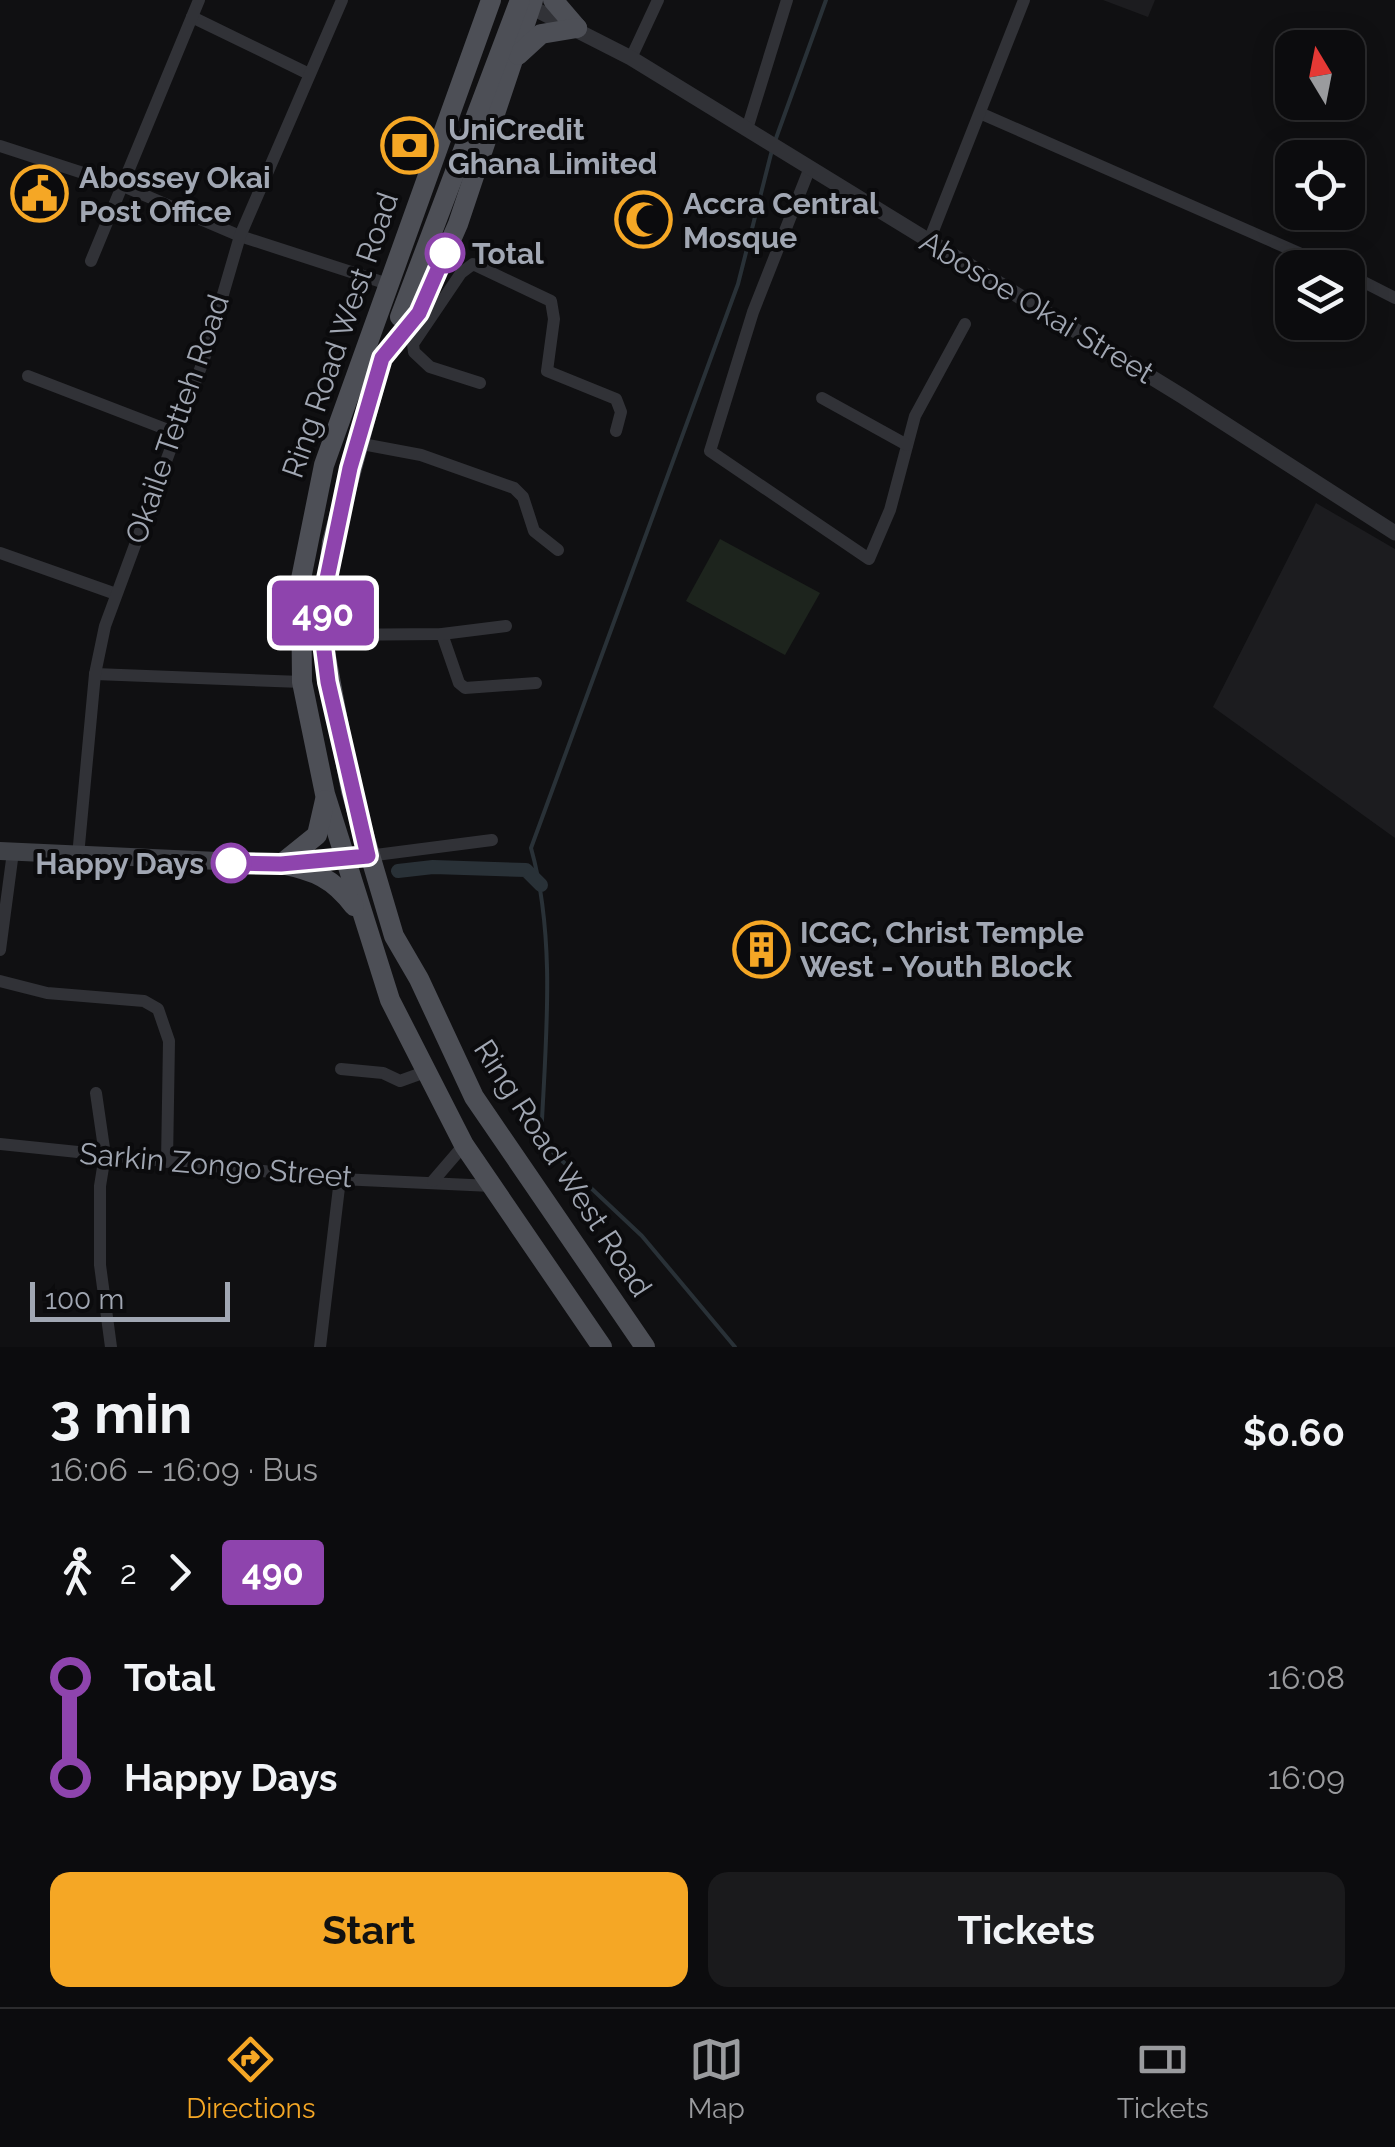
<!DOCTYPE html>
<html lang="en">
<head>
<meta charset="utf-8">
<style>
  body { margin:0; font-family:Raleway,sans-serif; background:#1a1a1c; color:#f1f3f6; height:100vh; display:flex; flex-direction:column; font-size:38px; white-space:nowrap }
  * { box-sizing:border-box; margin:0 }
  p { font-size:32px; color:#9a9b9e }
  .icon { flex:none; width:55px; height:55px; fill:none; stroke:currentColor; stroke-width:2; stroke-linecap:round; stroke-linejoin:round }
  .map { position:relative; height:1347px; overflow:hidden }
  .details { display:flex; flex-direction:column; background:#0c0c0e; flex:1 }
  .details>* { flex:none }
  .badge { padding:0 20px; border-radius:8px; font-size:35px; line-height:65px }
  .needle { width:65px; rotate:350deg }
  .buttons { position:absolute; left:1275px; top:30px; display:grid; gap:20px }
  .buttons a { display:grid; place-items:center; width:90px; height:90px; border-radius:20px; background:#0c0c0e; box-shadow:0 5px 25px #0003,0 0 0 2px #2c2c2e; font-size:50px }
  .scale { position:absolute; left:30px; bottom:25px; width:200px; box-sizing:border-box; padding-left:10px; border:5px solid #a1a7b3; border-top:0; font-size:28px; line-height:35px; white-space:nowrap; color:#a1a7b3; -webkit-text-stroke:8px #0b0b0d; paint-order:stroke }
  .map>.badge { position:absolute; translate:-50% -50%; box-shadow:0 0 0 5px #fff }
  .legs { display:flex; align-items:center; gap:15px; height:110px; padding:0 50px; font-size:32px }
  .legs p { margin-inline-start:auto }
  .head { display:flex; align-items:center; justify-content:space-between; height:170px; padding:0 50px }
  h1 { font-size:55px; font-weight:700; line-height:75px }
  .button { display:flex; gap:20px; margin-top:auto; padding:20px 50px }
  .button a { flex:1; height:115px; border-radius:20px; background:#f5a725; color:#111; font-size:40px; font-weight:700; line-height:115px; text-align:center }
  .button a+a { background:#1a1a1c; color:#f1f3f6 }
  ul { padding:0 50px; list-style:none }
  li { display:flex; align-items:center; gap:35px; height:100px; font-size:38px }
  li i { display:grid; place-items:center; width:15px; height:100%; margin:0 12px; background:currentColor }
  li i::after { content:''; width:25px; height:25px; margin:-12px; border:8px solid; border-radius:50%; background:#0c0c0e }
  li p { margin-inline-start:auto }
  li:first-child i { background:linear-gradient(#0000 50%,currentColor 0) }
  li:last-child i { background:linear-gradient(currentColor 50%,#0000 0) }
  .tab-bar { display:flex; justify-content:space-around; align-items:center; height:140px; border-top:2px solid #2c2c2e; background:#0c0c0e; font-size:28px; color:#9a9b9e }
  .tab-bar a { display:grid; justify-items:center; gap:5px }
  .tab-bar .current { color:#f5a725 }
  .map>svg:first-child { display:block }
  .built { fill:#1c1c1f }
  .pitch { fill:#1d241d }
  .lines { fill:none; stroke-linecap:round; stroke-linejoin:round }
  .stream { stroke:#293137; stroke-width:4 }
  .canal { stroke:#293137; stroke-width:14 }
  .minor { stroke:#313237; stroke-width:12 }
  .tertiary { stroke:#313237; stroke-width:15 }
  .secondary { stroke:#3f4147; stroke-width:18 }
  .primary { stroke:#4d4f56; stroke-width:20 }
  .primary-bridge { stroke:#4d4f56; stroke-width:20 }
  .line-1-casing { stroke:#fff; stroke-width:22 }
  .line-1 { stroke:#8e44ad; stroke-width:15 }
  .stop-1-dot { fill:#fff; stroke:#8e44ad; stroke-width:5 }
  .labels { text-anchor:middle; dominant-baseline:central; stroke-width:8; stroke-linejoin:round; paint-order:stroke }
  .poi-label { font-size:30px; font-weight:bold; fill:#a1a7b3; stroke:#0b0b0d; text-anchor:start }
  .stop-label { font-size:30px; font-weight:bold; fill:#a1a7b3; stroke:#0b0b0d; text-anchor:start }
  .street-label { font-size:30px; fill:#a1a7b3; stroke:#0b0b0d }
</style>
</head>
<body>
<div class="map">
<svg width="1395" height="1347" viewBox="0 0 1395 1347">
  <rect width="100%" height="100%" fill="#101012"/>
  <g class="built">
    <path d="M1103,0h52l-7,17z"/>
    <path d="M1316,503l79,46v289l-182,-131z"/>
  </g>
  <path class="pitch" d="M720,539l100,54 -35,62 -99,-54z"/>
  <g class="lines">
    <g class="stream">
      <path d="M775,141l51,-141"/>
      <path d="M735,1347l-93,-111 -101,-95c4,-95 16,-200 -10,-293l207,-564 34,-134"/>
    </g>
    <path class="canal" d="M398,871l35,-4 93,3 15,15"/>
    <g class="minor">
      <path d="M192,17l115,56"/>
      <path d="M631,58l27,-58"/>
      <path d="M982,114l351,154"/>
      <path d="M747,129l40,-129"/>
      <path d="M0,146l123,40 117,50 148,48"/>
      <path d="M809,170l-56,142 -43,139 159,108 21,-49 25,-94 50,-92"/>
      <path d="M929,241l95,-241"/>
      <path d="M91,261l108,-261"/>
      <path d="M1348,274l47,24"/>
      <path d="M28,376l148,57"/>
      <path d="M480,383l-50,-16 -16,-15 -1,-8 48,-71 12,-9 78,37 3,18 -7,52 69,28 5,13 -5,19"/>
      <path d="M822,398l85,47"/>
      <path d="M357,443l64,12 93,33 9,9 11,34 24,19"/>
      <path d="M0,553l116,41"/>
      <path d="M442,634l17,49 6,5 71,-5"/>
      <path d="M322,635l120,-1 64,-8"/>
      <path d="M95,674l207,8"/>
      <path d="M78,856l17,-182 10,-48 100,-270 35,-120 102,-236"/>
      <path d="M368,856l124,-16"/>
      <path d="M0,950l13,-98"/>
      <path d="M0,981l47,12 97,8 14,8 11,32 -2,121"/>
      <path d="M341,1069l42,4 17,8 25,-9"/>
      <path d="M96,1093l9,62 -5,31v79l11,82"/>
      <path d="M0,1144l340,35 152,7"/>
      <path d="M433,1181l31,-36"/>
      <path d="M320,1347l20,-168"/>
    </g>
    <path class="tertiary" d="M523,3l108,55 551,338 213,137"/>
    <path class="secondary" d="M0,851l281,13 87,-8"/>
    <g class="primary">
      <path d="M491,0l-167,465 -23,114 1,103 23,112 65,206 74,145 138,202"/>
      <path d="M533,0l-75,224 -39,89 -37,45 -50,184 -10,93 29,156 43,145 25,43 55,118 171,250"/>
      <path d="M553,0l24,28"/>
      <path d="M518,55l23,-21 36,-6"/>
      <path d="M281,864c34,7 52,14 73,42"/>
      <path d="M281,864l36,-29 8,-35"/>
    </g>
    <path class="primary-bridge" d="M400,317l120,-317"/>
  </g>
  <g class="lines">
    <defs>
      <path id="line-1" d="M231,863l50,1 87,-8 -40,-174 -6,-47 2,-42 26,-125 32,-110 37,-45 26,-60"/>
    </defs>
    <use href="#line-1" class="line-1-casing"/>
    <use href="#line-1" class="line-1"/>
  </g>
  <defs>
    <symbol id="bank-ring" viewBox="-11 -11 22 22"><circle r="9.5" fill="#0b0b0d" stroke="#f5a725" stroke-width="1.5"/><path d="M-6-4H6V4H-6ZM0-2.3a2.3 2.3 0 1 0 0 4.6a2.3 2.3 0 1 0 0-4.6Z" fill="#f5a725"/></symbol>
    <symbol id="civic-ring" viewBox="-11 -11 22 22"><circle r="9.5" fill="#0b0b0d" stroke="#f5a725" stroke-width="1.5"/><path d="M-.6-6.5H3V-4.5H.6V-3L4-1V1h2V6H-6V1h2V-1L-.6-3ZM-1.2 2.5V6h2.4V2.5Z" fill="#f5a725"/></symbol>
    <symbol id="mosque-ring" viewBox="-11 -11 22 22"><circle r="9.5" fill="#0b0b0d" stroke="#f5a725" stroke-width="1.5"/><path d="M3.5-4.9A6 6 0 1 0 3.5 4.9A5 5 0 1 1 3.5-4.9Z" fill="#f5a725"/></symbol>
    <symbol id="building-ring" viewBox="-11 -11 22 22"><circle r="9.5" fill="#0b0b0d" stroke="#f5a725" stroke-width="1.5"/><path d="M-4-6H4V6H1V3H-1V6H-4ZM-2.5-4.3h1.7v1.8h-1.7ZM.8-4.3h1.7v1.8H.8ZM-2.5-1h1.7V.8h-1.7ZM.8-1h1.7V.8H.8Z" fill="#f5a725"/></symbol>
  </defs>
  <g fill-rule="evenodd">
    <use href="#bank-ring" x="378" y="114" width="63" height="63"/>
    <use href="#civic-ring" x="8" y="162" width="63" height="63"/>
    <use href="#mosque-ring" x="612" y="188" width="63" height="63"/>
    <use href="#building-ring" x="730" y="918" width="63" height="63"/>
  </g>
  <g class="stop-1-dot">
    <circle cx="445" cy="253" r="18"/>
    <circle cx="231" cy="863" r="18"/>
  </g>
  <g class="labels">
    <g class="poi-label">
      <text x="448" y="129">UniCredit<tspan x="448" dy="34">Ghana Limited</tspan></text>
      <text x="79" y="177">Abossey Okai<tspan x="79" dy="34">Post Office</tspan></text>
      <text x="683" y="203">Accra Central<tspan x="683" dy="34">Mosque</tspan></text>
      <text x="800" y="932">ICGC, Christ Temple<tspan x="800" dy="34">West - Youth Block</tspan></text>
    </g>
    <g class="stop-label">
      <text x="472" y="253">Total</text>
      <text x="204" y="863" text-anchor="end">Happy Days</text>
    </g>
    <g class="street-label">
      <text transform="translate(1037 307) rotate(31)">Abosoe Okai Street</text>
      <text transform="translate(340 335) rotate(-71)">Ring Road West Road</text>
      <text transform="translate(177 419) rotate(-71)">Okaile Tetteh Road</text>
      <text transform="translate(216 1165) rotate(5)">Sarkin Zongo Street</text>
      <text transform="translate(563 1168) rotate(57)">Ring Road West Road</text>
    </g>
  </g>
</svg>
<div class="buttons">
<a><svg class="needle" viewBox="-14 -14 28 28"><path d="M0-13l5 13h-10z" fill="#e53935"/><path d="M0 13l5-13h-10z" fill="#9a9b9e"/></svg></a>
<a><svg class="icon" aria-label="locate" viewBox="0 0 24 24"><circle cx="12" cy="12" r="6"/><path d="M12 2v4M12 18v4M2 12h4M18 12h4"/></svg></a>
<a><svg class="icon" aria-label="layers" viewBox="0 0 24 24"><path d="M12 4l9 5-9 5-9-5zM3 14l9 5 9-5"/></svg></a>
</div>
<div class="scale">100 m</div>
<b class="badge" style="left:323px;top:613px;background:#8e44ad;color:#fff">490</b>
</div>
<section class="details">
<div class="head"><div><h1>3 min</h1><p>16:06 – 16:09 · Bus</p></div><b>$0.60</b></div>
<div class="legs"><svg class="icon" aria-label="walk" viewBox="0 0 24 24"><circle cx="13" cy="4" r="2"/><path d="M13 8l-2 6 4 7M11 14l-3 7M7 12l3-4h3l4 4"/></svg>2<svg class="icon" aria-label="forward" viewBox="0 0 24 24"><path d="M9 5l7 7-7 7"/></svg><b class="badge" style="background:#8e44ad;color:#fff">490</b></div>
<ul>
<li><i style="color:#8e44ad"></i><b>Total</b><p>16:08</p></li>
<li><i style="color:#8e44ad"></i><b>Happy Days</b><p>16:09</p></li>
</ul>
<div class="button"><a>Start</a><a>Tickets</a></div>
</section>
<nav class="tab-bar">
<a class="current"><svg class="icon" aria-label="directions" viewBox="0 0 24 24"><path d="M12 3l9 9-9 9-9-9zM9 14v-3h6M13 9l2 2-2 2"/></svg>Directions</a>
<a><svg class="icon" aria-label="map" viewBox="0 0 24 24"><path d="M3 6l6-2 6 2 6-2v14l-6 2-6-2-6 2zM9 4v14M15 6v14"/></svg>Map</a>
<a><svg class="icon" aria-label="tickets" viewBox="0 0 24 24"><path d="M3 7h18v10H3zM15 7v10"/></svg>Tickets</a>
</nav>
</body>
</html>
